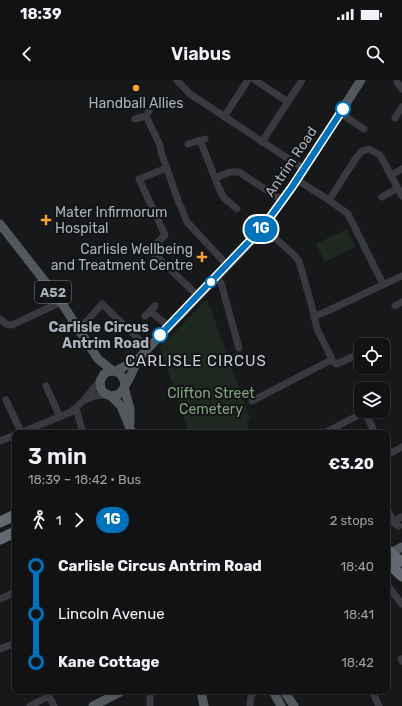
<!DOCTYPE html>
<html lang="en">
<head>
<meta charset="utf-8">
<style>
  body { margin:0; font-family:Rubik,sans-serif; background:#1e2022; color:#f1f3f6; height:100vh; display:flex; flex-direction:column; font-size:15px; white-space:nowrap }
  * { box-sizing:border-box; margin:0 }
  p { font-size:13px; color:#9c9ea0 }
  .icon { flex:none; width:22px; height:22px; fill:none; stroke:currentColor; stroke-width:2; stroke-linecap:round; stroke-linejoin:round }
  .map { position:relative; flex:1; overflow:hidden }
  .details { position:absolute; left:12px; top:350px; width:378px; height:264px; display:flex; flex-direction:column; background:#111214; border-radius:8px; box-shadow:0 1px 3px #0004,0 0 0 1px #303234 }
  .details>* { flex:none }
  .badge { padding:0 8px; border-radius:13px; font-size:14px; line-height:26px }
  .buttons { position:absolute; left:354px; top:258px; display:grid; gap:8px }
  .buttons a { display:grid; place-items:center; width:36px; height:36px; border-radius:8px; background:#111214; box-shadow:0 1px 3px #0004,0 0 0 1px #303234; font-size:20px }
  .map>.badge { position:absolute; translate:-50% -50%; box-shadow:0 0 0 2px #fff }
  .legs { display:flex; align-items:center; gap:6px; height:44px; padding:0 16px; font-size:13px }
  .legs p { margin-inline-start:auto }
  .head { display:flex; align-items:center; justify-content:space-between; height:68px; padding:0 16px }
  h1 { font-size:22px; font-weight:600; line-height:30px }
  ul { padding:0 16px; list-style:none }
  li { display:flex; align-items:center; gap:14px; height:48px; font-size:15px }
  li i { display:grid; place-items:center; width:6px; height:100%; margin:0 5px; background:currentColor }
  li i::after { content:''; width:10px; height:10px; margin:-5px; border:3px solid; border-radius:50%; background:#111214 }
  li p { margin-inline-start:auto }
  li:first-child i { background:linear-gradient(#0000 50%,currentColor 0) }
  li:last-child i { background:linear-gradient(currentColor 50%,#0000 0) }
  .status { display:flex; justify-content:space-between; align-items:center; height:28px; padding:0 20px; background:#111214; direction:ltr }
  .status svg { height:11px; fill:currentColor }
  header { display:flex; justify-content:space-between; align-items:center; height:52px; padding:0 16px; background:#111214; font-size:18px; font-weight:600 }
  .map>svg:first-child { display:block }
  .green { fill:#1f2820 }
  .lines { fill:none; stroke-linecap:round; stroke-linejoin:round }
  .minor { stroke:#383a3f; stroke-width:7 }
  .major { stroke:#54575e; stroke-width:9 }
  .highway { stroke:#646870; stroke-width:11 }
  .highway-bridge { stroke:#646870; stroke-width:11 }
  .line-1-casing { stroke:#fff; stroke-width:9 }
  .line-1 { stroke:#0072bc; stroke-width:6 }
  .poi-dot { fill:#f8a331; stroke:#121315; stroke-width:1.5 }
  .stop-1-dot { fill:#fff; stroke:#0072bc; stroke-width:2 }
  .labels { text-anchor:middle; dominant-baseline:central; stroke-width:4; stroke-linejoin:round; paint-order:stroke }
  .shield { fill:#121315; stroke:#7c8188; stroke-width:1 }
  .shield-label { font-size:13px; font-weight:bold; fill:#a9b0ba }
  .poi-label { font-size:14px; fill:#a9b0ba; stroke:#121315 }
  .street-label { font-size:14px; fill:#a9b0ba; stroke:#121315 }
  .stop-label { font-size:14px; font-weight:bold; fill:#a9b0ba; stroke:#121315; text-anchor:end }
  .park-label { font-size:14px; fill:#81a580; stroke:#121315 }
  .neighbourhood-label { font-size:15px; letter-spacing:1px; fill:#caced6; stroke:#121315 }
</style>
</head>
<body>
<div class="status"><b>18:39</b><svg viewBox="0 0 49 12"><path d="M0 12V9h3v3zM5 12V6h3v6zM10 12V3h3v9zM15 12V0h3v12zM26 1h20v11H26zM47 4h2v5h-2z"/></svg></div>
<header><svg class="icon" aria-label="back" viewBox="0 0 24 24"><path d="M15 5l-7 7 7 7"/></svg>Viabus<svg class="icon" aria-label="search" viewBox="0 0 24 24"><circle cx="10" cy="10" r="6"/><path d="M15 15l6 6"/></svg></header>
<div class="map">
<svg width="402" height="626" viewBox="0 0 402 626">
  <rect width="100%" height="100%" fill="#17181a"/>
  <g class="green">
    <path d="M347,149l9,18 -31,15 -9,-18z"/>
    <path d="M207,219l43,119 -3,2 2,10 -17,3h-43l-29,-86z"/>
  </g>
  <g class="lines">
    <g class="minor">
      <path d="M177,0l13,14 114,75"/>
      <path d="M255,0l33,22"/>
      <path d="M397,2l5,7"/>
      <path d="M149,31l-3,5 14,29 1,7 18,51"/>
      <path d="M340,33l24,16"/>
      <path d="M224,37l24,-37"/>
      <path d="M395,38l7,-11"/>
      <path d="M135,39l11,-3"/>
      <path d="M200,60l18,46 6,12 13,11"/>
      <path d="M262,62l40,-62"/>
      <path d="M188,64l17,-5"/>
      <path d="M167,88l-28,11 26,56 -13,13 -1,3 47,45"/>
      <path d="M391,95l11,-6"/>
      <path d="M215,98l15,-6h9l44,29"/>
      <path d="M297,100l32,20 19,14 35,70"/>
      <path d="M382,117l16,-9"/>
      <path d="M329,120l27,-42 6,-7 7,-2 11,6 22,41"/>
      <path d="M181,127l6,15 40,43"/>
      <path d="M263,147l31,28 5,6 12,42 6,26 14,28v3l6,4 24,-11"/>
      <path d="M216,197l5,6 18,65"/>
      <path d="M395,226l7,-4"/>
      <path d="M150,231l18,15"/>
      <path d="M145,236l10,-10"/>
      <path d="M314,236l9,-3 79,-37"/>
      <path d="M0,239l6,5 6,1 49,-23"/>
      <path d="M78,247l5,-2 19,-21 46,44"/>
      <path d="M382,265l5,-3"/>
      <path d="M46,306l14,31"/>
      <path d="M6,320l15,32"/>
      <path d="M85,320l9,-4 13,-1"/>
      <path d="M252,321l79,-41"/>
      <path d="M76,328l7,25"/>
      <path d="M20,353l51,-21 13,-12 16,-19"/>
      <path d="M324,353l41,-21 10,21"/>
      <path d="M0,361l15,-6"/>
      <path d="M387,375l15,-8"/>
      <path d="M387,429l8,15 4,2"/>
      <path d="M388,444l14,-7"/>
      <path d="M387,505l15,19"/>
      <path d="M0,519l15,-7"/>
      <path d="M0,569l15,-6"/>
      <path d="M401,579l1,2"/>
      <path d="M46,611l8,15"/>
      <path d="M372,611l7,15"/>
      <path d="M30,626l19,-10"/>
      <path d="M150,626v-15"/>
      <path d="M250,626l1,-10 3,-5"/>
    </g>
    <g class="major">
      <path d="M0,144l61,78 37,57 15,12"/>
      <path d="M116,291l22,-12"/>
      <path d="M125,304c-2,-11 -11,-17 -21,-10l-4,7 1,8 3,4 7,3 8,-2 3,-3 8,-14 8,-18 113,-118 20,-25 26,-36 64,-100"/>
      <path d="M124,307l6,22v14"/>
      <path d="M111,316l10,10 11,27"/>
      <path d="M387,475l15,-8"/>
      <path d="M201,611l3,15"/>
      <path d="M273,611l8,15"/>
      <path d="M284,611l10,15"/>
      <path d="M93,626l29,-15"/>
    </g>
    <g class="highway">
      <path d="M0,442l15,-7"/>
      <path d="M0,459l15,-7"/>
      <path d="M387,482l15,14"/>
    </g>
    <path class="highway-bridge" d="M387,470l13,11"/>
  </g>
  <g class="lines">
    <defs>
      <path id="line-1" d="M160,255l103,-108 29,-40 51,-78"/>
    </defs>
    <use href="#line-1" class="line-1-casing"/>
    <use href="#line-1" class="line-1"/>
  </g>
  <g class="poi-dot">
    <circle cx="136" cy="8" r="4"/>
    <path d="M44 134h4v4h4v4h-4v4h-4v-4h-4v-4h4z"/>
    <path d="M200 171h4v4h4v4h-4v4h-4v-4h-4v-4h4z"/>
  </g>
  <g class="stop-1-dot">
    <circle cx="343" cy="29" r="7"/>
    <circle cx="211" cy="202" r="5"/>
    <circle cx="160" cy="255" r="7"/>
  </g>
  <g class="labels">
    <rect class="shield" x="35" y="201" width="36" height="22" rx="3"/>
    <g class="shield-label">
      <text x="53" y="212">A52</text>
    </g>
    <g class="poi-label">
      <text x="136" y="23">Handball Allies</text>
      <text x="55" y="132" text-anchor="start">Mater Infirmorum<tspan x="55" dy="16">Hospital</tspan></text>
      <text x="193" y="169" text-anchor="end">Carlisle Wellbeing<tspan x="193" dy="16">and Treatment Centre</tspan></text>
    </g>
    <g class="street-label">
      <text transform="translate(291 82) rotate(-56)">Antrim Road</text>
    </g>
    <g class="stop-label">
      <text x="149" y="247">Carlisle Circus<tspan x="149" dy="16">Antrim Road</tspan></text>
    </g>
    <g class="park-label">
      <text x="211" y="313">Clifton Street<tspan x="211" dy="16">Cemetery</tspan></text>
    </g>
    <g class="neighbourhood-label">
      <text x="196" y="281">CARLISLE CIRCUS</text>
    </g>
  </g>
</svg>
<div class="buttons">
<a><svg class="icon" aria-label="locate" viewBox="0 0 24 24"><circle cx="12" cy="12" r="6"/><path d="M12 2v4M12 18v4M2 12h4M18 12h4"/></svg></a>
<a><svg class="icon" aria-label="layers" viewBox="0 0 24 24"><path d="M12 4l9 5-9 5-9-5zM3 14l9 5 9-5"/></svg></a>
</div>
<b class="badge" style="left:261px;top:149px;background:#0072bc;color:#fff">1G</b>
<section class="details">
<div class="head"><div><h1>3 min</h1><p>18:39 – 18:42 · Bus</p></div><b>€3.20</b></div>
<div class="legs"><svg class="icon" aria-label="walk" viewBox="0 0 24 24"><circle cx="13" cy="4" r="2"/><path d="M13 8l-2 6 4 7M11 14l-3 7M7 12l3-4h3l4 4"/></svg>1<svg class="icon" aria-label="forward" viewBox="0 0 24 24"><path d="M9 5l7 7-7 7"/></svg><b class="badge" style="background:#0072bc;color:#fff">1G</b><p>2 stops</p></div>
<ul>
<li><i style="color:#0072bc"></i><b>Carlisle Circus Antrim Road</b><p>18:40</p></li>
<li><i style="color:#0072bc"></i><span>Lincoln Avenue</span><p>18:41</p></li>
<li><i style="color:#0072bc"></i><b>Kane Cottage</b><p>18:42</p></li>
</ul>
</section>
</div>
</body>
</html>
